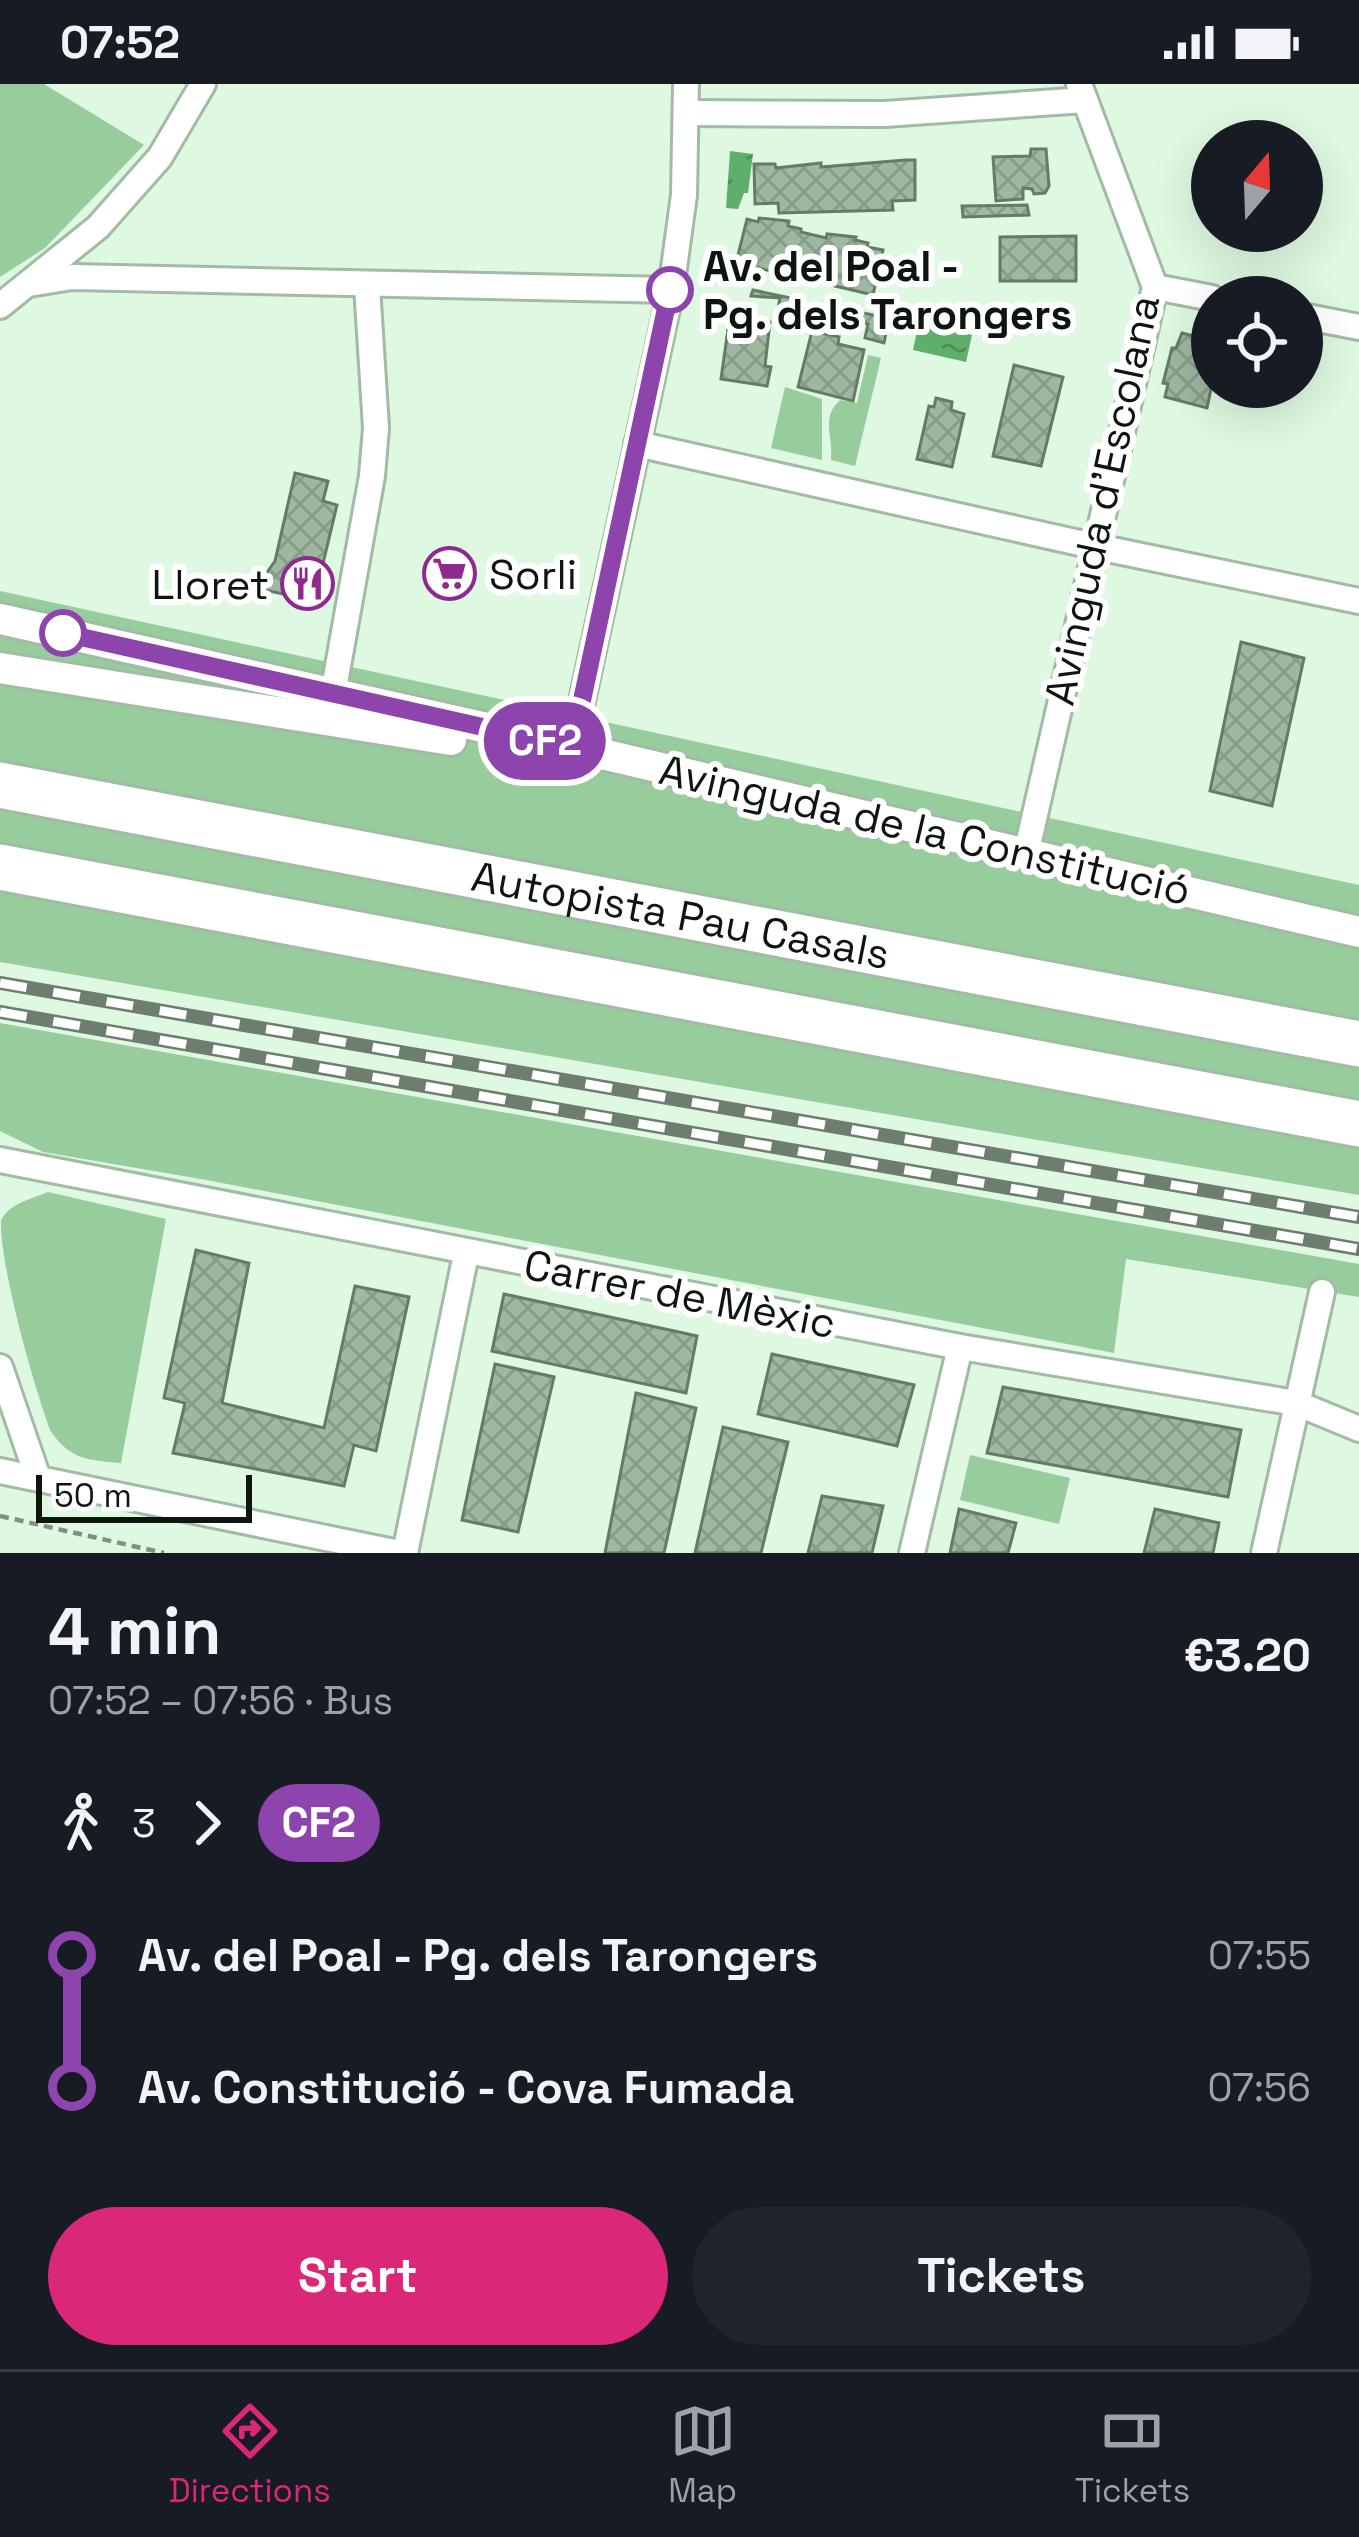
<!DOCTYPE html>
<html lang="en">
<head>
<meta charset="utf-8">
<style>
  body { margin:0; font-family:"Space Grotesk",sans-serif; background:#20242c; color:#f1f3f6; height:100vh; display:flex; flex-direction:column; font-size:45px; white-space:nowrap }
  * { box-sizing:border-box; margin:0 }
  p { font-size:39px; color:#9ea1a6 }
  .icon { flex:none; width:66px; height:66px; fill:none; stroke:currentColor; stroke-width:2; stroke-linecap:round; stroke-linejoin:round }
  .map { position:relative; height:1469px; overflow:hidden }
  .sheet { display:flex; flex-direction:column; background:#171b24; flex:1 }
  .sheet>* { flex:none }
  .badge { padding:0 24px; border-radius:39px; font-size:42px; line-height:78px }
  .needle { width:78px; rotate:19deg }
  .buttons { position:absolute; left:1191px; top:36px; display:grid; gap:24px }
  .buttons a { display:grid; place-items:center; width:132px; height:132px; border-radius:50%; background:#171b24; box-shadow:0 12px 48px #0002; font-size:60px }
  .scale { position:absolute; left:36px; bottom:30px; width:216px; box-sizing:border-box; padding-left:12px; border:6px solid #0d160e; border-top:0; font-size:33px; line-height:42px; white-space:nowrap; color:#0d160e; -webkit-text-stroke:9px #fff; paint-order:stroke }
  .map>.badge { position:absolute; translate:-50% -50%; box-shadow:0 0 0 6px #fff }
  .legs { display:flex; align-items:center; gap:18px; height:132px; padding:0 48px; font-size:39px }
  .legs p { margin-inline-start:auto }
  .summary { display:flex; align-items:center; justify-content:space-between; height:204px; padding:0 48px }
  h1 { font-size:66px; font-weight:700; line-height:90px }
  .action { display:flex; gap:24px; margin-top:auto; padding:24px 48px }
  .action a { flex:1; height:138px; border-radius:72px; background:#db2777; color:#fff; font-size:48px; font-weight:700; line-height:138px; text-align:center }
  .action a+a { background:#20242c; color:#f1f3f6 }
  ul { padding:0 48px; list-style:none }
  li { display:flex; align-items:center; gap:42px; height:132px; font-size:45px }
  li i { display:grid; place-items:center; width:18px; height:100%; margin:0 15px; background:currentColor }
  li i::after { content:''; width:30px; height:30px; margin:-15px; border:9px solid; border-radius:50%; background:#171b24 }
  li p { margin-inline-start:auto }
  li:first-child i { background:linear-gradient(#0000 50%,currentColor 0) }
  li:last-child i { background:linear-gradient(currentColor 50%,#0000 0) }
  .status { display:flex; justify-content:space-between; align-items:center; height:84px; padding:0 60px; background:#171b24; direction:ltr }
  .status svg { height:33px; fill:currentColor }
  .menu { display:flex; justify-content:space-around; align-items:center; height:168px; border-top:3px solid #363941; background:#171b24; font-size:33px; color:#9ea1a6 }
  .menu a { display:grid; justify-items:center; gap:6px }
  .menu .active { color:#db2777 }
  .map>svg:first-child { display:block }
  .grass { fill:#97cc9d }
  .water { fill:url(#water-ripples) }
  .building { fill:url(#building-cross-hatch); stroke:#647b66; stroke-width:3 }
  .lines { fill:none; stroke-linecap:round; stroke-linejoin:round }
  .minor-casing { stroke:#a2bba4; stroke-width:30 }
  .tertiary-casing { stroke:#a2bba4; stroke-width:36 }
  .motorway-casing { stroke:#a2bba4; stroke-width:51 }
  .path { stroke:#7f9181; stroke-width:4.5; stroke-dasharray:9 6; stroke-linecap:butt }
  .minor { stroke:#fff; stroke-width:24 }
  .tertiary { stroke:#fff; stroke-width:30 }
  .motorway { stroke:#fff; stroke-width:45 }
  .rail-casing { stroke:#6d7e6f; stroke-width:14 }
  .rail { stroke:#fff; stroke-width:9; stroke-dasharray:27; stroke-linecap:butt }
  .line-1-casing { stroke:#fff; stroke-width:27 }
  .line-1 { stroke:#8e44ad; stroke-width:18 }
  .stop-1-dot { fill:#fff; stroke:#8e44ad; stroke-width:6 }
  .labels { text-anchor:middle; dominant-baseline:central; stroke-width:12; stroke-linejoin:round; paint-order:stroke }
  .stop-label { font-size:42px; font-weight:bold; fill:#0d160e; stroke:#fff; text-anchor:start }
  .street-label { font-size:42px; fill:#0d160e; stroke:#fff }
  .poi-label { font-size:42px; fill:#0d160e; stroke:#fff; text-anchor:start }
</style>
</head>
<body>
<div class="status"><b>07:52</b><svg viewBox="0 0 49 12"><path d="M0 12V9h3v3zM5 12V6h3v6zM10 12V3h3v9zM15 12V0h3v12zM26 1h20v11H26zM47 4h2v5h-2z"/></svg></div>
<div class="map">
<svg width="1359" height="1469" viewBox="0 0 1359 1469">
  <defs>
    <pattern id="water-ripples" width="26" height="14" patternUnits="userSpaceOnUse" patternTransform="scale(3)"><rect width="26" height="14" fill="#5eaf6b"/><path d="M2 4q2-2 4 0t4 0M15 11q2-2 4 0t4 0" fill="none" stroke="#4c8d56"/></pattern>
    <pattern id="building-cross-hatch" width="8" height="8" patternUnits="userSpaceOnUse" patternTransform="scale(3)"><rect width="8" height="8" fill="#9fb8a1"/><path d="M0 0l8 8M0 8l8-8" fill="none" stroke="#889d89"/></pattern>
  </defs>
  <rect width="100%" height="100%" fill="#def8e1"/>
  <g class="grass">
    <path d="M0,0h44l100,61 -99,103 -45,29z"/>
    <path d="M868,271l13,3 -26,108 -24,-6c3,-23 -11,-42 9,-60l17,3z"/>
    <path d="M785,303l37,12v61l-51,-12z"/>
    <path d="M0,507l1359,294v310l-1359,-233z"/>
    <path d="M0,939l1359,241v33l-233,-38 -12,94 -913,-174 -158,-27 -43,-21z"/>
    <path d="M48,1108l118,27 -45,244c-33,-3 -51,-3 -71,-33 -17,-47 -50,-163 -49,-209 8,-18 31,-22 47,-29z"/>
    <path d="M970,1371l100,23 -11,46 -99,-24z"/>
  </g>
  <g class="water">
    <path d="M730,67l23,3 -5,39h-4l-6,16 -12,-1z"/>
    <path d="M919,238l53,13 -6,27 -53,-12z"/>
  </g>
  <g class="building">
    <path d="M1031,65h15l3,37 -4,7 -11,1 -2,-5 -9,-1v11l-27,2 -3,-44 37,-1z"/>
    <path d="M905,76h10v40l-23,1 1,9 -114,3 -1,-10 -23,1 -1,-40h21l1,4 45,-5v4z"/>
    <path d="M1027,121l2,10 -66,2 -1,-11z"/>
    <path d="M759,134l30,3 -1,5 13,3v3l25,6 1,-4 29,3 -1,3 13,3 -1,4 16,3 -10,45 -137,-32 11,-44 11,3z"/>
    <path d="M1076,152v45h-76v-44z"/>
    <path d="M753,206l47,10 -6,24 -18,-4 4,-22 -29,-2z"/>
    <path d="M863,229l26,5 -5,25 -19,-5 3,-14 -7,-2z"/>
    <path d="M730,231l40,7 -5,44 6,1 -4,19 -46,-7z"/>
    <path d="M812,247l27,6 -1,7 26,6 -11,51 -55,-14z"/>
    <path d="M1182,249l30,8v43l-5,24 -42,-11 3,-13 -5,-1 9,-35h4z"/>
    <path d="M1014,281l49,12 -22,89 -48,-10z"/>
    <path d="M936,314l16,4 -1,8 13,4 -12,53 -35,-8 12,-53 5,1z"/>
    <path d="M295,389l33,8 -5,20 14,4 -23,96 -58,-13 19,-27z"/>
    <path d="M1241,558l63,16 -32,148 -62,-15z"/>
    <path d="M196,1166l53,13 -27,140 102,25 31,-142 54,11 -33,154 -22,-6 -10,41 -171,-33 12,-50 -21,-5z"/>
    <path d="M504,1210l193,42 -11,57 -194,-42z"/>
    <path d="M772,1270l142,31 -17,61 -139,-32z"/>
    <path d="M495,1280l59,13 -36,155 -56,-12z"/>
    <path d="M1003,1303l238,43 -13,67 -241,-44z"/>
    <path d="M636,1309l60,15 -32,145h-59z"/>
    <path d="M723,1343l65,15 -27,111h-66z"/>
    <path d="M822,1412l61,10 -11,47h-64z"/>
    <path d="M959,1425l57,14 -8,30h-58z"/>
    <path d="M1155,1425l64,14 -6,30h-69z"/>
  </g>
  <g class="lines">
    <defs>
      <g id="minor">
        <path d="M687,29l198,1 200,-14"/>
        <path d="M29,200l43,-7 599,13"/>
        <path d="M1155,203l57,11"/>
        <path d="M0,222l98,-79 62,-70 43,-73"/>
        <path d="M1302,232l57,11"/>
        <path d="M637,360l456,102 266,55"/>
        <path d="M333,610l39,-218 4,-48 -9,-142"/>
        <path d="M572,663l99,-457 13,-95 2,-111"/>
        <path d="M1026,770l129,-567 -76,-203"/>
        <path d="M0,1076l960,187 336,56 63,26"/>
        <path d="M0,1283l38,111"/>
        <path d="M0,1387l399,82"/>
        <path d="M405,1469l61,-299"/>
        <path d="M912,1469l48,-206"/>
        <path d="M1264,1469l58,-261"/>
      </g>
      <g id="tertiary">
        <path d="M0,535l572,128 787,185"/>
        <path d="M0,584l451,72"/>
      </g>
      <g id="motorway">
        <path id="s1" d="M0,701l1359,259"/>
        <path d="M0,783l1359,257"/>
      </g>
    </defs>
    <use href="#minor" class="minor-casing"/>
    <use href="#tertiary" class="tertiary-casing"/>
    <use href="#motorway" class="motorway-casing"/>
    <path class="path" d="M0,1432l164,37"/>
    <use href="#minor" class="minor"/>
    <use href="#tertiary" class="tertiary"/>
    <use href="#motorway" class="motorway"/>
    <defs>
      <g id="rail">
        <path d="M0,899l1359,234"/>
        <path d="M0,928l1359,237"/>
      </g>
    </defs>
    <use href="#rail" class="rail-casing"/>
    <use href="#rail" class="rail"/>
  </g>
  <g class="lines">
    <defs>
      <path id="line-1" d="M63,549l509,114 98,-457"/>
    </defs>
    <use href="#line-1" class="line-1-casing"/>
    <use href="#line-1" class="line-1"/>
  </g>
  <defs>
    <symbol id="supermarket-ring" viewBox="-11 -11 22 22"><circle r="9.5" fill="#fff" stroke="#8e298f" stroke-width="1.5"/><path d="M-6-5.5h2.5l.6 2H6L4.5 2H-2.5L-4.4-4H-6ZM-1.5 3.2a1.3 1.3 0 1 0 .1 0ZM3 3.2a1.3 1.3 0 1 0 .1 0Z" fill="#8e298f"/></symbol>
    <symbol id="restaurant-ring" viewBox="-11 -11 22 22"><circle r="9.5" fill="#fff" stroke="#8e298f" stroke-width="1.5"/><path d="M-5-6h1v4h1v-4h1v4h1v-4h1v5L-1.5 .5V6h-2V.5L-5-1ZM5-6V6H3V1.5H1.5Q1.5-4 5-6Z" fill="#8e298f"/></symbol>
  </defs>
  <g fill-rule="evenodd">
    <use href="#supermarket-ring" x="420" y="460" width="59" height="59"/>
    <use href="#restaurant-ring" x="278" y="470" width="59" height="59"/>
  </g>
  <g class="stop-1-dot">
    <circle cx="670" cy="206" r="21"/>
    <circle cx="63" cy="549" r="21"/>
  </g>
  <g class="labels">
    <g class="stop-label">
      <text x="703" y="182">Av. del Poal -<tspan x="703" dy="48">Pg. dels Tarongers</tspan></text>
    </g>
    <g class="street-label">
      <text transform="translate(1102 416) rotate(-78)">Avinguda d'Escolana</text>
      <text transform="translate(925 746) rotate(13)">Avinguda de la Constitució</text>
      <text stroke="none"><textPath href="#s1" startOffset="693">Autopista Pau Casals</textPath></text>
      <text transform="translate(680 1210) rotate(11)">Carrer de Mèxic</text>
    </g>
    <g class="poi-label">
      <text x="489" y="490">Sorli</text>
      <text x="269" y="500" text-anchor="end">Lloret</text>
    </g>
  </g>
</svg>
<div class="buttons">
<a><svg class="needle" viewBox="-14 -14 28 28"><path d="M0-13l5 13h-10z" fill="#e53935"/><path d="M0 13l5-13h-10z" fill="#9ea1a6"/></svg></a>
<a><svg class="icon" aria-label="locate" viewBox="0 0 24 24"><circle cx="12" cy="12" r="6"/><path d="M12 2v4M12 18v4M2 12h4M18 12h4"/></svg></a>
</div>
<div class="scale">50 m</div>
<b class="badge" style="left:545px;top:657px;background:#8e44ad;color:#fff">CF2</b>
</div>
<section class="sheet">
<div class="summary"><div><h1>4 min</h1><p>07:52 – 07:56 · Bus</p></div><b>€3.20</b></div>
<div class="legs"><svg class="icon" aria-label="walk" viewBox="0 0 24 24"><circle cx="13" cy="4" r="2"/><path d="M13 8l-2 6 4 7M11 14l-3 7M7 12l3-4h3l4 4"/></svg>3<svg class="icon" aria-label="forward" viewBox="0 0 24 24"><path d="M9 5l7 7-7 7"/></svg><b class="badge" style="background:#8e44ad;color:#fff">CF2</b></div>
<ul>
<li><i style="color:#8e44ad"></i><b>Av. del Poal - Pg. dels Tarongers</b><p>07:55</p></li>
<li><i style="color:#8e44ad"></i><b>Av. Constitució - Cova Fumada</b><p>07:56</p></li>
</ul>
<div class="action"><a>Start</a><a>Tickets</a></div>
</section>
<nav class="menu">
<a class="active"><svg class="icon" aria-label="directions" viewBox="0 0 24 24"><path d="M12 3l9 9-9 9-9-9zM9 14v-3h6M13 9l2 2-2 2"/></svg>Directions</a>
<a><svg class="icon" aria-label="map" viewBox="0 0 24 24"><path d="M3 6l6-2 6 2 6-2v14l-6 2-6-2-6 2zM9 4v14M15 6v14"/></svg>Map</a>
<a><svg class="icon" aria-label="tickets" viewBox="0 0 24 24"><path d="M3 7h18v10H3zM15 7v10"/></svg>Tickets</a>
</nav>
</body>
</html>
